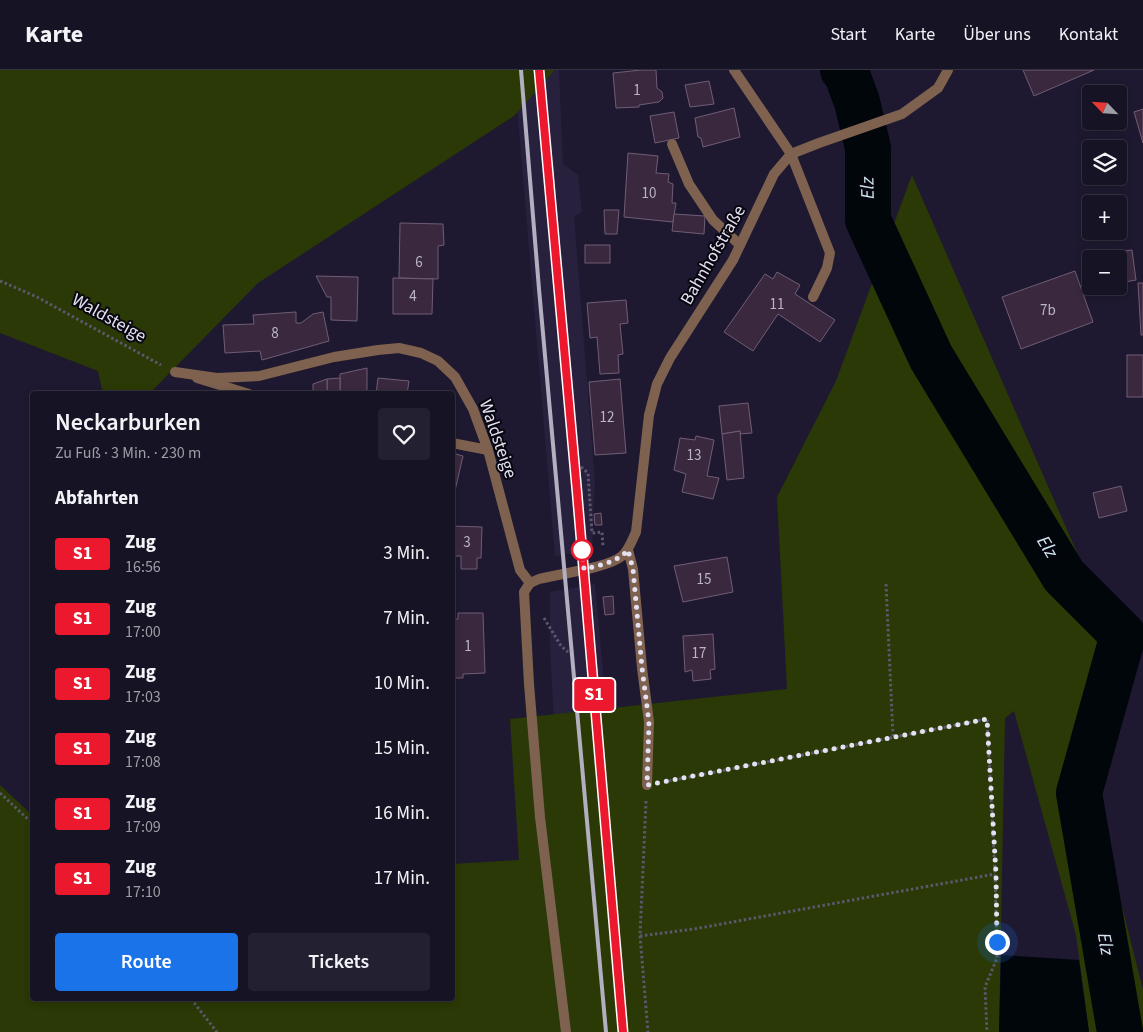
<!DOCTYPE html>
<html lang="de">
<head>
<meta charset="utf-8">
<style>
  body { margin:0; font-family:"Source Sans 3",sans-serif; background:#232031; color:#f1f3f6; height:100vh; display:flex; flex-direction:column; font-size:19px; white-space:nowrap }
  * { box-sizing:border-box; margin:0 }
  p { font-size:16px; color:#9e9ea6 }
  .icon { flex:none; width:28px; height:28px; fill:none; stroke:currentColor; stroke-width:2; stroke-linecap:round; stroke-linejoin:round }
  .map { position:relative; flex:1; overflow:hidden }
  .side { position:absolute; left:30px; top:321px; width:425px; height:610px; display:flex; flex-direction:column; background:#161324; border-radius:5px; box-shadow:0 2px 8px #0003,0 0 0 1px #353241 }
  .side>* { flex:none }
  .badge { padding:0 10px; border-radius:4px; font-size:18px; line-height:32px }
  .needle { width:32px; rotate:295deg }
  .tools { position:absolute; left:1082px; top:15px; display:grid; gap:10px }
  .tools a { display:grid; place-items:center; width:45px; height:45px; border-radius:5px; background:#161324; box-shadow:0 2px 8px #0003,0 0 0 1px #353241; font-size:25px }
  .you { position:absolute; width:25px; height:25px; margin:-12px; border:4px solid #fff; border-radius:50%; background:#1a73e8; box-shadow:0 0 0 8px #1a73e833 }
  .map>.badge { position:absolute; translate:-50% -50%; box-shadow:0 0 0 2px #fff }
  h2 { padding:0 25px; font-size:19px; line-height:45px }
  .round { display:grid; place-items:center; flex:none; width:52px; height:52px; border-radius:5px; background:#232031 }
  .headline { display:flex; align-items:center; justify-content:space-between; height:85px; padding:0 25px }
  h1 { font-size:24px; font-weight:600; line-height:38px }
  .button { display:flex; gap:10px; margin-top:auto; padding:10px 25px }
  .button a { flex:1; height:58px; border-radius:5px; background:#1a73e8; color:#fff; font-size:20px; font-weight:600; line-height:58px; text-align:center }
  .button a+a { background:#232031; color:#f1f3f6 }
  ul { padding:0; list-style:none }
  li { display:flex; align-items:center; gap:15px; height:65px; padding:0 25px }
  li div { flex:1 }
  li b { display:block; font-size:19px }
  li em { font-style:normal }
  li .badge { min-width:55px; font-weight:700; text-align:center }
  header { display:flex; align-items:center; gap:30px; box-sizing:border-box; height:70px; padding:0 25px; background:#161324; border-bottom:1px solid #353241 }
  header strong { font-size:24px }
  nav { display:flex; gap:28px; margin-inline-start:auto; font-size:18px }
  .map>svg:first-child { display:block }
  .built { fill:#28213e }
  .green { fill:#2a3905 }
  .water { fill:#00060a }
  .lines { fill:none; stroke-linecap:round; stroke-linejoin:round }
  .stream { stroke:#00060a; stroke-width:8 }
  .river { stroke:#00060a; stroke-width:46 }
  .building { fill:#3a293e; stroke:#705d75 }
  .path { stroke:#5b576c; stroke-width:3; stroke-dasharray:2.5 2.5; stroke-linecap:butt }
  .service { stroke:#7e624f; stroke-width:10 }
  .minor { stroke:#7e624f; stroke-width:10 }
  .rail { stroke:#b1afc0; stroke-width:4 }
  .line-casing { stroke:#fff; stroke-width:11 }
  .line { stroke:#ec192e; stroke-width:8 }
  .walk { stroke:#e4e2f2; stroke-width:5; stroke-dasharray:0 9 }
  .stop-dot { fill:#fff; stroke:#ec192e; stroke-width:2.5 }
  .labels { text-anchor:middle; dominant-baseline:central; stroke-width:4; stroke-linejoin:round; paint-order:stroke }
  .number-label { font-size:15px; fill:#bab4c5 }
  .street-label { font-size:18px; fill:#e4e2f2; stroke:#08060f }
  .water-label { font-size:19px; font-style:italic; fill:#d2e8f2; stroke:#08060f }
</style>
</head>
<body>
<header>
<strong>Karte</strong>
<nav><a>Start</a><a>Karte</a><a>Über uns</a><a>Kontakt</a></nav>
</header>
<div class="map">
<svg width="1143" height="962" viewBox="0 0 1143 962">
  <rect width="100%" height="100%" fill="#1e1930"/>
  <g class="built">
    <path d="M514,0h45l4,94 15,11 4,37 -8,5 21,265 -3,69 -37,5z"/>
    <path d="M595,514l19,206 -57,-12 -7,-130v-56z"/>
  </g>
  <g class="green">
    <path d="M0,0h555l-41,46 -256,167 -109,111h-46l-5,-23 -98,-38z"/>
    <path d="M912,105l208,476 -25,148 48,191v42h-54l-13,-97 -62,-224 -9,7 -6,314h-999v-247l32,30v184h420l1,-135 66,-4 -9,-141 277,-30 -10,-192 59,-116z"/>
  </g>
  <path class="water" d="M1001,885l78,5 10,72h-90z"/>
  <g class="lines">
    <path class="stream" d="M846,2v-2"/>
    <path class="river" d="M843,0l3,2 11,30 11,46v72l63,137 133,219 59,59 -44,158 41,239"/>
  </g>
  <g class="building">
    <path d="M641,0h15l1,18 5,4 1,6 -4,4 -20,3v2l-23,1 -3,-35z"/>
    <path d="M1023,0h71l-60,26z"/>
    <path d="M709,11l5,23 -24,3 -5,-22z"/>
    <path d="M734,38l6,29 -37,10 -2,-9 -3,-1 -3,-19z"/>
    <path d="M1143,39v34l-9,-31z"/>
    <path d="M674,42l5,26 -24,5 -5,-27z"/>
    <path d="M628,83l30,3 -2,17 13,1 -1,8 5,2 -1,19h4l-3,19 -49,-5z"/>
    <path d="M604,140h15l-2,24h-12z"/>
    <path d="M674,144l31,2 -1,18 -32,-3z"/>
    <path d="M400,153l43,1 1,21 -6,1v33l-39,-1z"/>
    <rect x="585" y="175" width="25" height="18"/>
    <path d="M1132,180l4,30 -17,3v-24h-28v27l-5,-30z"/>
    <path d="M1075,201l18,51 -72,27 -19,-52z"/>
    <path d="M777,202l23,13 -5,9 40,26 -15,22 -42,-28 -25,37 -29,-19 41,-58 8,5z"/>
    <path d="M316,206l42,1 -1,44 -26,-1v-23h-4z"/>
    <path d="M393,208l40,1 -1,35h-39z"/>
    <path d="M1138,213h5v52h-2z"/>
    <path d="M626,230l2,23 -8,1 3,30 -5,1 1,18 -19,1 -3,-37 -7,1 -3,-35z"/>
    <path d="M296,242v11h5l12,-9 10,-2 6,29 -67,19 -2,-9 -35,2 -2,-28 31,-1 -1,-9z"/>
    <rect x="1127" y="285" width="16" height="42"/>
    <path d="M367,298v26h-27v-20z"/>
    <path d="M340,308v16h-13v-15z"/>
    <path d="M378,308l31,3 -2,13h-31z"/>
    <path d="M327,309v15h-14v-10z"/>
    <path d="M620,309l6,74 -31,2 -6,-73z"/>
    <path d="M748,333l4,30 -12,1v-3l-18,3 -3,-28z"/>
    <path d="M740,361l4,47 -17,2 -5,-46z"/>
    <path d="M696,366l18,4 -7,36 12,2 -6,21 -31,-7 4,-18 -12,-4 6,-32 15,2z"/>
    <path d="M452,383l11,3 -9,39h-2z"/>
    <path d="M1121,416l6,25 -28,7 -6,-25z"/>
    <path d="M601,443l1,12h-7l-1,-11z"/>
    <path d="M452,456l30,1 -1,31h-4v11h-16v-13h-9z"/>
    <path d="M727,487l6,35 -50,10 -9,-36z"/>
    <path d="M613,526l1,18 -9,1 -2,-18z"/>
    <path d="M458,543h25l2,60 -22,1v4h-11v-59h6z"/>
    <path d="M713,564l2,35 -5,1 1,9 -18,2 -1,-11 -7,2 -2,-36z"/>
  </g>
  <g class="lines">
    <g class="path">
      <path d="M0,211l37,16 124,68"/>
      <path d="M581,397l7,6 4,60 10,-1 1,14"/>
      <path d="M886,514l7,152"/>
      <path d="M544,548l17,28 7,6"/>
      <path d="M664,712l323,-63 8,155 2,84 -12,29 2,45"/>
      <path d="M0,723l32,30"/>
      <path d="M646,731l-6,135 8,96"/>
      <path d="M640,866l54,-7 301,-55"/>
      <path d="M191,929l26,33"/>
    </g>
    <g class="service">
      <path d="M672,74l17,40 24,36 27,25"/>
      <path d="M791,84l39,99 -3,15 -14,29"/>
      <path d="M197,308l52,16"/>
      <path d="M452,373l36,7"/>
    </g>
    <g class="minor">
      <path d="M734,0l57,84"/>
      <path d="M175,302l42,6 42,-2 75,-19 44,-7 21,-2 22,5 17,8 17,16 18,32 15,41 32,120 10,13"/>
      <path d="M628,480l5,19 9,99 7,54 -2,63"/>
      <path d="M530,513l9,-4c19,-5 69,-11 83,-23 7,-6 10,-16 14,-24l13,-117 8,-31 13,-26 63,-98 41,-86 17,-20 28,-11 83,-29 36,-26 10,-18"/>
      <path d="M530,513l-6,9 5,92 11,133 26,215"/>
    </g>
    <g class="rail">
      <path d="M521,0l18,219 67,743"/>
      <path d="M539,0l36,403 48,559"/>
    </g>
  </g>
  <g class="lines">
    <defs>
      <path id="line" d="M539,0l38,422 46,540"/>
    </defs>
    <use href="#line" class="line-casing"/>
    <use href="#line" class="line"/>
    <path class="walk" d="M582,480l2,19c16,-4 32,-6 44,-19l5,19 9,99 7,54 -2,63 340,-66 9,155 1,68"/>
  </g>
  <circle class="stop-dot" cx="582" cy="480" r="10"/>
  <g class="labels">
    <g class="number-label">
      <text x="637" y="20">1</text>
      <text x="649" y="123">10</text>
      <text x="419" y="192">6</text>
      <text x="413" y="226">4</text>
      <text x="777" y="234">11</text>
      <text x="1048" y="240">7b</text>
      <text x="275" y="263">8</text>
      <text x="607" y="347">12</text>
      <text x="694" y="385">13</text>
      <text x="467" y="472">3</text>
      <text x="704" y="509">15</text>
      <text x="468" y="576">1</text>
      <text x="699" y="583">17</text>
    </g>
    <g class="street-label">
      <text transform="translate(713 185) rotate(-60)">Bahnhofstraße</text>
      <text transform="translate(109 248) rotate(29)">Waldsteige</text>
      <text transform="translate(498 369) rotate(71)">Waldsteige</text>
    </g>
    <g class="water-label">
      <text transform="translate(868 118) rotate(-91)">Elz</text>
      <text transform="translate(1047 477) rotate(59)">Elz</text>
      <text transform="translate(1105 874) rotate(80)">Elz</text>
    </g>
  </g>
</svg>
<div class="tools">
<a><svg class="needle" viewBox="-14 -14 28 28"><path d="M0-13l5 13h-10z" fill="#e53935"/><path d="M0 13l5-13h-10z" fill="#9e9ea6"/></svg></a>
<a><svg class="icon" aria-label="layers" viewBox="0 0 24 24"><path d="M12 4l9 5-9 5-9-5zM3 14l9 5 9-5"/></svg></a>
<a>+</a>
<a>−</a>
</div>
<div class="you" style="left:997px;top:872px"></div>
<b class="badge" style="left:594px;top:625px;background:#ec192e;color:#fff">S1</b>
<section class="side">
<div class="headline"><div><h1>Neckarburken</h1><p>Zu Fuß · 3 Min. · 230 m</p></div><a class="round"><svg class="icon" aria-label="heart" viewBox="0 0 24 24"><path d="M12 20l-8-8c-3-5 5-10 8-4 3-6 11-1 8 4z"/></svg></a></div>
<h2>Abfahrten</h2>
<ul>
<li><span class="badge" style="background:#ec192e;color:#fff">S1</span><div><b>Zug</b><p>16:56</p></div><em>3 Min.</em></li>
<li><span class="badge" style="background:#ec192e;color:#fff">S1</span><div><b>Zug</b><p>17:00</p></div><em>7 Min.</em></li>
<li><span class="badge" style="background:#ec192e;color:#fff">S1</span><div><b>Zug</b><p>17:03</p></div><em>10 Min.</em></li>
<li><span class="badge" style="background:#ec192e;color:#fff">S1</span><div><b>Zug</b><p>17:08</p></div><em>15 Min.</em></li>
<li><span class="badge" style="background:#ec192e;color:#fff">S1</span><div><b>Zug</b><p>17:09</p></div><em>16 Min.</em></li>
<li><span class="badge" style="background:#ec192e;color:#fff">S1</span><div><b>Zug</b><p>17:10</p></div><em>17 Min.</em></li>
</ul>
<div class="button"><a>Route</a><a>Tickets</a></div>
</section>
</div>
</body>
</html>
